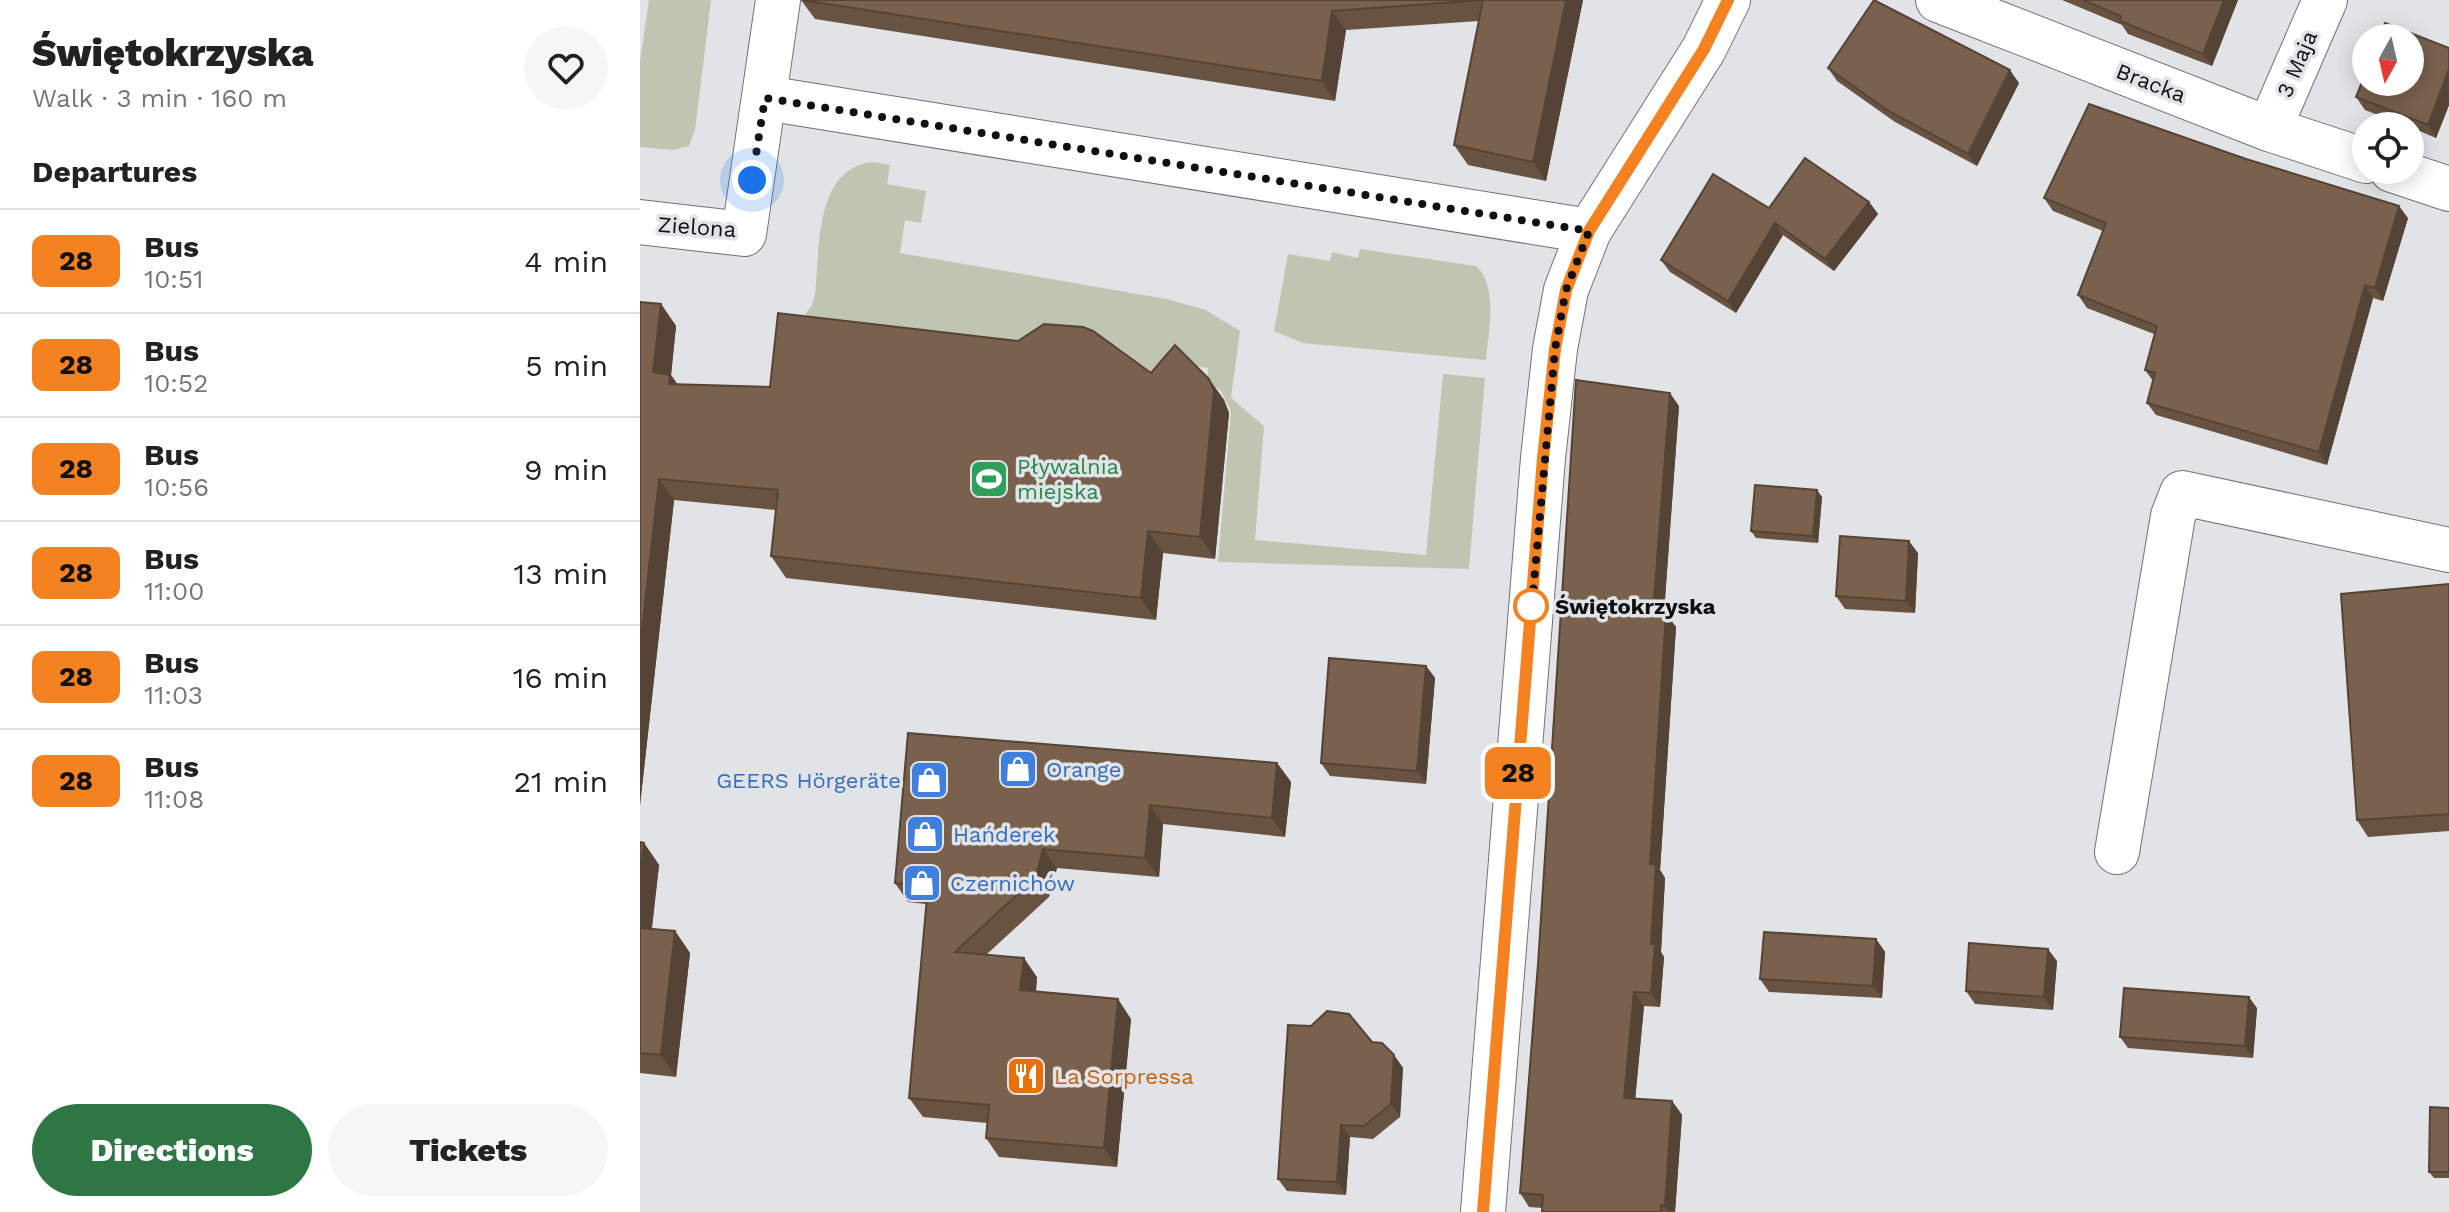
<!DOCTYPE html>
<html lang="en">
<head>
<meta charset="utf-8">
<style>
  body { margin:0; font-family:"Work Sans",sans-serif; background:#f6f6f6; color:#222; height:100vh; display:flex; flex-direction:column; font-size:30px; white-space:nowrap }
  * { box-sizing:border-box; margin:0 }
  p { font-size:26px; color:#767676 }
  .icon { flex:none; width:44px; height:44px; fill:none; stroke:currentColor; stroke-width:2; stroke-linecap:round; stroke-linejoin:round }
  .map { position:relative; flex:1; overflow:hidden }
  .sheet { display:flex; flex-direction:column; background:#fff; width:640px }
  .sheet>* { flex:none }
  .badge { padding:0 16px; border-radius:12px; font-size:28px; line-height:52px }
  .needle { width:52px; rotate:188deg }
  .controls { position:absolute; left:1712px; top:24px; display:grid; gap:16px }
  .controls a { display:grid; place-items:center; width:72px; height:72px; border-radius:50%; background:#fff; box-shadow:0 4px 20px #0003; font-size:40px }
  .you { position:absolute; width:40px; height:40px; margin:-20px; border:6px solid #fff; border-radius:50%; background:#1a73e8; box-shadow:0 0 0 12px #1a73e833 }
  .map>.badge { position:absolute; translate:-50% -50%; box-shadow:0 0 0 4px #fff }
  h2 { padding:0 32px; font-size:30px; line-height:72px }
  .round { display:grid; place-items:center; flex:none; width:84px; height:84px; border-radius:42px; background:#f6f6f6 }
  .head { display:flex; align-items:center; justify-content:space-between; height:136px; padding:0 32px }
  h1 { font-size:38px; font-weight:800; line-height:60px }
  .primary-button { display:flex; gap:16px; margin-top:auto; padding:16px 32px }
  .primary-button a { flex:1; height:92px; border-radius:48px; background:#2e7744; color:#fff; font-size:32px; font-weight:800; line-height:92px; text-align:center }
  .primary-button a+a { background:#f6f6f6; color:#222 }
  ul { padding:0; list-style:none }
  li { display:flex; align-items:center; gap:24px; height:104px; padding:0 32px; border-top:2px solid #e0e0e0 }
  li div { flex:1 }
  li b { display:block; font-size:30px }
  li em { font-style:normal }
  li .badge { min-width:88px; font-weight:700; text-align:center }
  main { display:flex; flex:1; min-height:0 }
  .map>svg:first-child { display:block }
  .green { fill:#c0c5b2 }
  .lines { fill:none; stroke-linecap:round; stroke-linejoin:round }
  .minor-casing { stroke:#707275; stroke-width:46 }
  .minor { stroke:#fff; stroke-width:44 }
  .wall { fill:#685342 }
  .shaded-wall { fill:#554436 }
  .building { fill:#79614d; stroke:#554436; stroke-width:2 }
  .line-casing { stroke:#fff; stroke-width:18 }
  .line { stroke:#f58220; stroke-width:12 }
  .walk { stroke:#0f1011; stroke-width:8; stroke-dasharray:0 14.4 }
  .stop-dot { fill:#fff; stroke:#f58220; stroke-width:4 }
  .labels { text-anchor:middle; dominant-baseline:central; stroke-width:7; stroke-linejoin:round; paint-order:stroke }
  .street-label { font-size:22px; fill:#0f1011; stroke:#e1e3e7 }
  .leisure-label { font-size:22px; fill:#27864d; stroke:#e1e3e7; text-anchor:start }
  .stop-label { font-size:22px; font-weight:bold; fill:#0f1011; stroke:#e1e3e7; text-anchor:start }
  .shop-label { font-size:22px; fill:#366cbe; stroke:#e1e3e7; text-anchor:start }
  .food-label { font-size:22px; fill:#c56008; stroke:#e1e3e7; text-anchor:start }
</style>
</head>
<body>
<main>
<section class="sheet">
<div class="head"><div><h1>Świętokrzyska</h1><p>Walk · 3 min · 160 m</p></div><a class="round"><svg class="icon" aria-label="heart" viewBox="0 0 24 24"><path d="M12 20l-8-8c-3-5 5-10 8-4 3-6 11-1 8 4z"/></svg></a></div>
<h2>Departures</h2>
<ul>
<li><span class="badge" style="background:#f58220;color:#111">28</span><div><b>Bus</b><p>10:51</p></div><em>4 min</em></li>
<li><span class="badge" style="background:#f58220;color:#111">28</span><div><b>Bus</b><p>10:52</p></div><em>5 min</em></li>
<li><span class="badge" style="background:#f58220;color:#111">28</span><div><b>Bus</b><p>10:56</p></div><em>9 min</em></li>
<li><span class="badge" style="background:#f58220;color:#111">28</span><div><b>Bus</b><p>11:00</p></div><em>13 min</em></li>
<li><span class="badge" style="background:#f58220;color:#111">28</span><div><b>Bus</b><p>11:03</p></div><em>16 min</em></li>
<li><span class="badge" style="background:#f58220;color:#111">28</span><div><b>Bus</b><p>11:08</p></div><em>21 min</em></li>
</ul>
<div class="primary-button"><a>Directions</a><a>Tickets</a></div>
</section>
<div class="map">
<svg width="1809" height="1212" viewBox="0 0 1809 1212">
  <rect width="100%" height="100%" fill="#e1e3e7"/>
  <g class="green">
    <path d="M9,0h62l-16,130 -6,16 -16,4 -33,-3v-86z"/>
    <path d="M233,162l17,3 -3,19 39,7 -5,32 -16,-3 -5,33 267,46 39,11 34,21 -9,67 33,28 -9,114 171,15 17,-181 42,4 -16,191 -251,-7 13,-151 -10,-20 -14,-10 1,-13 -13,-2 -21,15 -122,-36 -258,-14 18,-26 3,-10c5,-45 -1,-127 58,-133z"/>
    <path d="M720,249l116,17c23,22 12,66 10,94l-183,-17 -29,-12 14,-77 42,7 2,-9 26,6z"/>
  </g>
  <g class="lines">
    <defs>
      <g id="minor">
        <path d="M1298,0l331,129 97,32"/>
        <path d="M125,98l824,133"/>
        <path d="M1629,129l56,-129"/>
        <path d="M1752,170l57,19"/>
        <path d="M0,222l104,12 34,-234"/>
        <path d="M1477,852l56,-336 9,-23 267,57"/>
        <path d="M843,1212l60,-754 12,-109 11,-59 23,-59 115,-182 24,-49"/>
      </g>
    </defs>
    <use href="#minor" class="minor-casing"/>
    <use href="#minor" class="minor"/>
  </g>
  <g class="wall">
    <path d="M161,0h782l-37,181 -78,-16 -14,-20 25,-124 -133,9 -11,71 -520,-82z"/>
    <path d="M1422,0h176l-26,66 -84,-32 -6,-9z"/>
    <path d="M1809,48v57l-13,33 -26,-11v-1h-3l-42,-16 -9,-13z"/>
    <path d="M1188,68l191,15 -42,83 -82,-44 -58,-41z"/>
    <path d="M1404,198l364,20 -25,83 -10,-3 -46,167 -171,-50 -9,-12 6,-22 -8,-11 9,-36 -67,-26 -9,-13 25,-64 -50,-20z"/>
    <path d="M1229,202l9,12 -44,57 -51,-36 -47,78 -66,-41 -9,-12 108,-52z"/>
    <path d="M0,302l21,2 15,22 -5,49 6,10 93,2 381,-14 58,6 15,21 5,13 -14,146 -52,-6 -7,67 -370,-42 -15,-22 5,-46 -102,-10 -34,305z"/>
    <path d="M1039,406l-15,207 12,14 -16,243 5,8 -4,74 3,5 -4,50 -16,-1 -9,93 37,2 10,14 -7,97h-133l1,-4 -14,-1 -9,-14z"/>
    <path d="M1182,497l-4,46 -62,-5 -5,-7z"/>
    <path d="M1278,553l-3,60 -70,-4 -9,-13z"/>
    <path d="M1809,584v247l-81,6 -11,-17z"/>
    <path d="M786,666l9,12 -9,106 -96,-8 -9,-13z"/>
    <path d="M637,763l14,19 -6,55 -122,-13 -4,53 -102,-9 -8,29 -63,58 51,22 -1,15 95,27 -14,148 -118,-10 -13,-19 1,-15 -64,-6 -14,-19 17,-194 -18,-2 -13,-19z"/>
    <path d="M0,842l4,1 15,22 -7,64 23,2 15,22 -14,124 -36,-4z"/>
    <path d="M1236,939l9,13 -3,46 -113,-6 -9,-13z"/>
    <path d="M1417,961l-4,49 -78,-6 -9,-13z"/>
    <path d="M1617,1008l-4,50 -125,-10 -8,-11z"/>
    <path d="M732,1042l22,13 9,13 -3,49 -27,22 -23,-2 -4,58 -59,-4 -9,-12z"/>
    <path d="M1809,1108v70h-15l-5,-6z"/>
  </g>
  <g class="shaded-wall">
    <path d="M926,0h17l-37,181 -13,-19z"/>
    <path d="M1584,0h14l-26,66 -9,-12z"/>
    <path d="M692,11l14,19 -11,71 -13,-20z"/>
    <path d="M1809,69v36l-13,33 -8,-13z"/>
    <path d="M1370,70l9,13 -42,83 -9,-12z"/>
    <path d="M1229,202l9,12 -44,57 -9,-12z"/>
    <path d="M1759,206l9,12 -25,83 -8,-13z"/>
    <path d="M1135,223l8,12 -47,78 -8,-12z"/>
    <path d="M1725,285l8,13 -46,167 -8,-13z"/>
    <path d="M21,304l15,22 -5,49 15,21 -33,-24z"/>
    <path d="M569,379l15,21 5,13 -14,146 -15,-22z"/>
    <path d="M1030,393l9,13 -16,220 -10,-13z"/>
    <path d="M19,479l15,21 -34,305v-157z"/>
    <path d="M1177,490l5,7 -4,46 -5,-7z"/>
    <path d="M508,531l15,22 -7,67 -15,-22z"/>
    <path d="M1269,541l9,12 -3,60 -9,-12z"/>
    <path d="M1026,613l10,14 -16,243 5,8 -4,74 3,5 -4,50 -9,-14 -1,-129z"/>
    <path d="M786,666l9,12 -9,106 -9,-13z"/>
    <path d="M637,763l14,19 -6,55 -13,-19z"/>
    <path d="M510,805l13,19 -4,53 -14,-19z"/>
    <path d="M4,843l15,22 -10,85 -9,-14v-58z"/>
    <path d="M403,849l14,19 -8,29 -13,-20z"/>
    <path d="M35,931l15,22 -14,124 -15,-22z"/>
    <path d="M1236,939l9,13 -3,46 -9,-12z"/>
    <path d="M1408,949l9,12 -4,49 -9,-13z"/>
    <path d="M384,958l13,19 -3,33 -14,-20z"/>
    <path d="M994,992l10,14 -10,106 -10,-14z"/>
    <path d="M1609,997l8,11 -4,50 -8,-12z"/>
    <path d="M478,999l13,20 -14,148 -13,-19z"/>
    <path d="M754,1055l9,13 -3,49 -9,-13z"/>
    <path d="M1032,1101l10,14 -7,97h-6l-4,-6z"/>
    <path d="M701,1125l9,12 -4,58 -9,-13z"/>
  </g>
  <g class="building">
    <path d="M162,0h764l-33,162 -79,-17 29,-145 -151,11 -10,70z"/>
    <path d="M1234,0l136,70 -42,84 -81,-44 -59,-42z"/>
    <path d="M1443,0h141l-21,54 -83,-33 1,-5z"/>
    <path d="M1745,23l64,25v21l-21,56 -72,-28 10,-25v10h44v-44h-31z"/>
    <path d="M1449,104l157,55 153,47 -24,82 -10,-3 -46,167 -172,-49 8,-30 -10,-3 12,-44 -79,-31 28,-72 -62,-25z"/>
    <path d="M1165,158l64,44 -44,57 -50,-36 -47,78 -67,-41 52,-86 56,34z"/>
    <path d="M0,302l21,2 -8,68 17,3 -1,9 101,3 8,-74 240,28 26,-17 39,3 10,4 58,42 24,-28 34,34 5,12 -14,146 -52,-6 -7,67 -370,-42 7,-66 -119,-11 -19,169z"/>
    <path d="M936,380l94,13 -17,220h13l-16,251 6,1 -5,79h4l-4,49 -17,-1 -10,106 48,3 -7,105 -4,-1v7h-119l1,-17 -23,-2 18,-229z"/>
    <path d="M1115,485l62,5 -4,46 -62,-5z"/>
    <path d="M1200,536l69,5 -3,60 -70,-5z"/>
    <path d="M1809,584v230l-92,6 -16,-226z"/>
    <path d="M689,658l97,8 -9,105 -96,-8z"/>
    <path d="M268,733l369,30 -5,55 -122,-13 -5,53 -102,-9 -7,28 -81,75 69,6 -4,32 98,9 -14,149 -118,-10 3,-33 -80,-7 19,-212 -33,-3z"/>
    <path d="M0,842l4,1 -4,35z"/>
    <path d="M0,928l35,3 -14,124 -21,-2z"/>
    <path d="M1124,932l112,7 -3,47 -113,-7z"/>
    <path d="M1329,943l79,6 -4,48 -78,-6z"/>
    <path d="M1484,988l125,9 -4,49 -125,-9z"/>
    <path d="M687,1011l22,3 23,28 10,1 12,12 -3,49 -27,22 -23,-1 -4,57 -59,-3 10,-154 23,1z"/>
    <path d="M1790,1107l19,1v64h-20z"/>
  </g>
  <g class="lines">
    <defs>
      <path id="line" d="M843,1212l60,-754 12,-109 11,-59 23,-59 115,-182 24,-49"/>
    </defs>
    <use href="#line" class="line-casing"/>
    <use href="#line" class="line"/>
    <path class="walk" d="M112,180l13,-82 824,133 -23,59 -11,59 -24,266v-9"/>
  </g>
  <defs>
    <symbol id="stadium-square" viewBox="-11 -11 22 22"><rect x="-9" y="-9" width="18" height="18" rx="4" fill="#2e9e5b" stroke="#e1e3e7"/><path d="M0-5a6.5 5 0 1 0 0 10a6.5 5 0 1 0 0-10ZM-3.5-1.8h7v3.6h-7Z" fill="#fff"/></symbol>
    <symbol id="shop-square" viewBox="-11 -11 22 22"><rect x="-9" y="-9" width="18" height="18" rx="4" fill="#3f7fe0" stroke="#e1e3e7"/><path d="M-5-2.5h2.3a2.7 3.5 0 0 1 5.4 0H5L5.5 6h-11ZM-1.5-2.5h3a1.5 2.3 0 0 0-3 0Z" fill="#fff"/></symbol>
    <symbol id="restaurant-square" viewBox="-11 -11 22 22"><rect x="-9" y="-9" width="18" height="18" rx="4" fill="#e8710a" stroke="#e1e3e7"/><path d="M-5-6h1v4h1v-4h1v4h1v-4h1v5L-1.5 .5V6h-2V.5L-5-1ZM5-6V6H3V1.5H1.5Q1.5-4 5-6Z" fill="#fff"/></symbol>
  </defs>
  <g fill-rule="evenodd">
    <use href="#stadium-square" x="327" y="457" width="44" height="44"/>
    <use href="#shop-square" x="356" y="747" width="44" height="44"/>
    <use href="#shop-square" x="267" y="758" width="44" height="44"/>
    <use href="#shop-square" x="263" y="812" width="44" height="44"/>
    <use href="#shop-square" x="260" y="861" width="44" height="44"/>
    <use href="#restaurant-square" x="364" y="1054" width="44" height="44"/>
  </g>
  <circle class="stop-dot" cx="891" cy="606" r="16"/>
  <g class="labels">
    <g class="street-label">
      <text transform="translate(1657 64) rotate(-67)">3 Maja</text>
      <text transform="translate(1511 83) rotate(21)">Bracka</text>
      <text transform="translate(57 227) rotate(4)">Zielona</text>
    </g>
    <g class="leisure-label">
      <text x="377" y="466">Pływalnia<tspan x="377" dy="25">miejska</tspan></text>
    </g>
    <g class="stop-label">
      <text x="915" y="606">Świętokrzyska</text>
    </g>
    <g class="shop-label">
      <text x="406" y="769">Orange</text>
      <text x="261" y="780" text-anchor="end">GEERS Hörgeräte</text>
      <text x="313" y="834">Hańderek</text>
      <text x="310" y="883">Czernichów</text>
    </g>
    <g class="food-label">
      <text x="414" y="1076">La Sorpressa</text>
    </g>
  </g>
</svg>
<div class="controls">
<a><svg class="needle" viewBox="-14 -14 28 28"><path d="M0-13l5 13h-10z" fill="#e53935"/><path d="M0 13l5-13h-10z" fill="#767676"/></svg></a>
<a><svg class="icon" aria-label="locate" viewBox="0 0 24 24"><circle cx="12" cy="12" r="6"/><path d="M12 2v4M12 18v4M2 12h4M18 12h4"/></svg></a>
</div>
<div class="you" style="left:112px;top:180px"></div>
<b class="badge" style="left:878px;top:773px;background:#f58220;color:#111">28</b>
</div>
</main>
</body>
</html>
